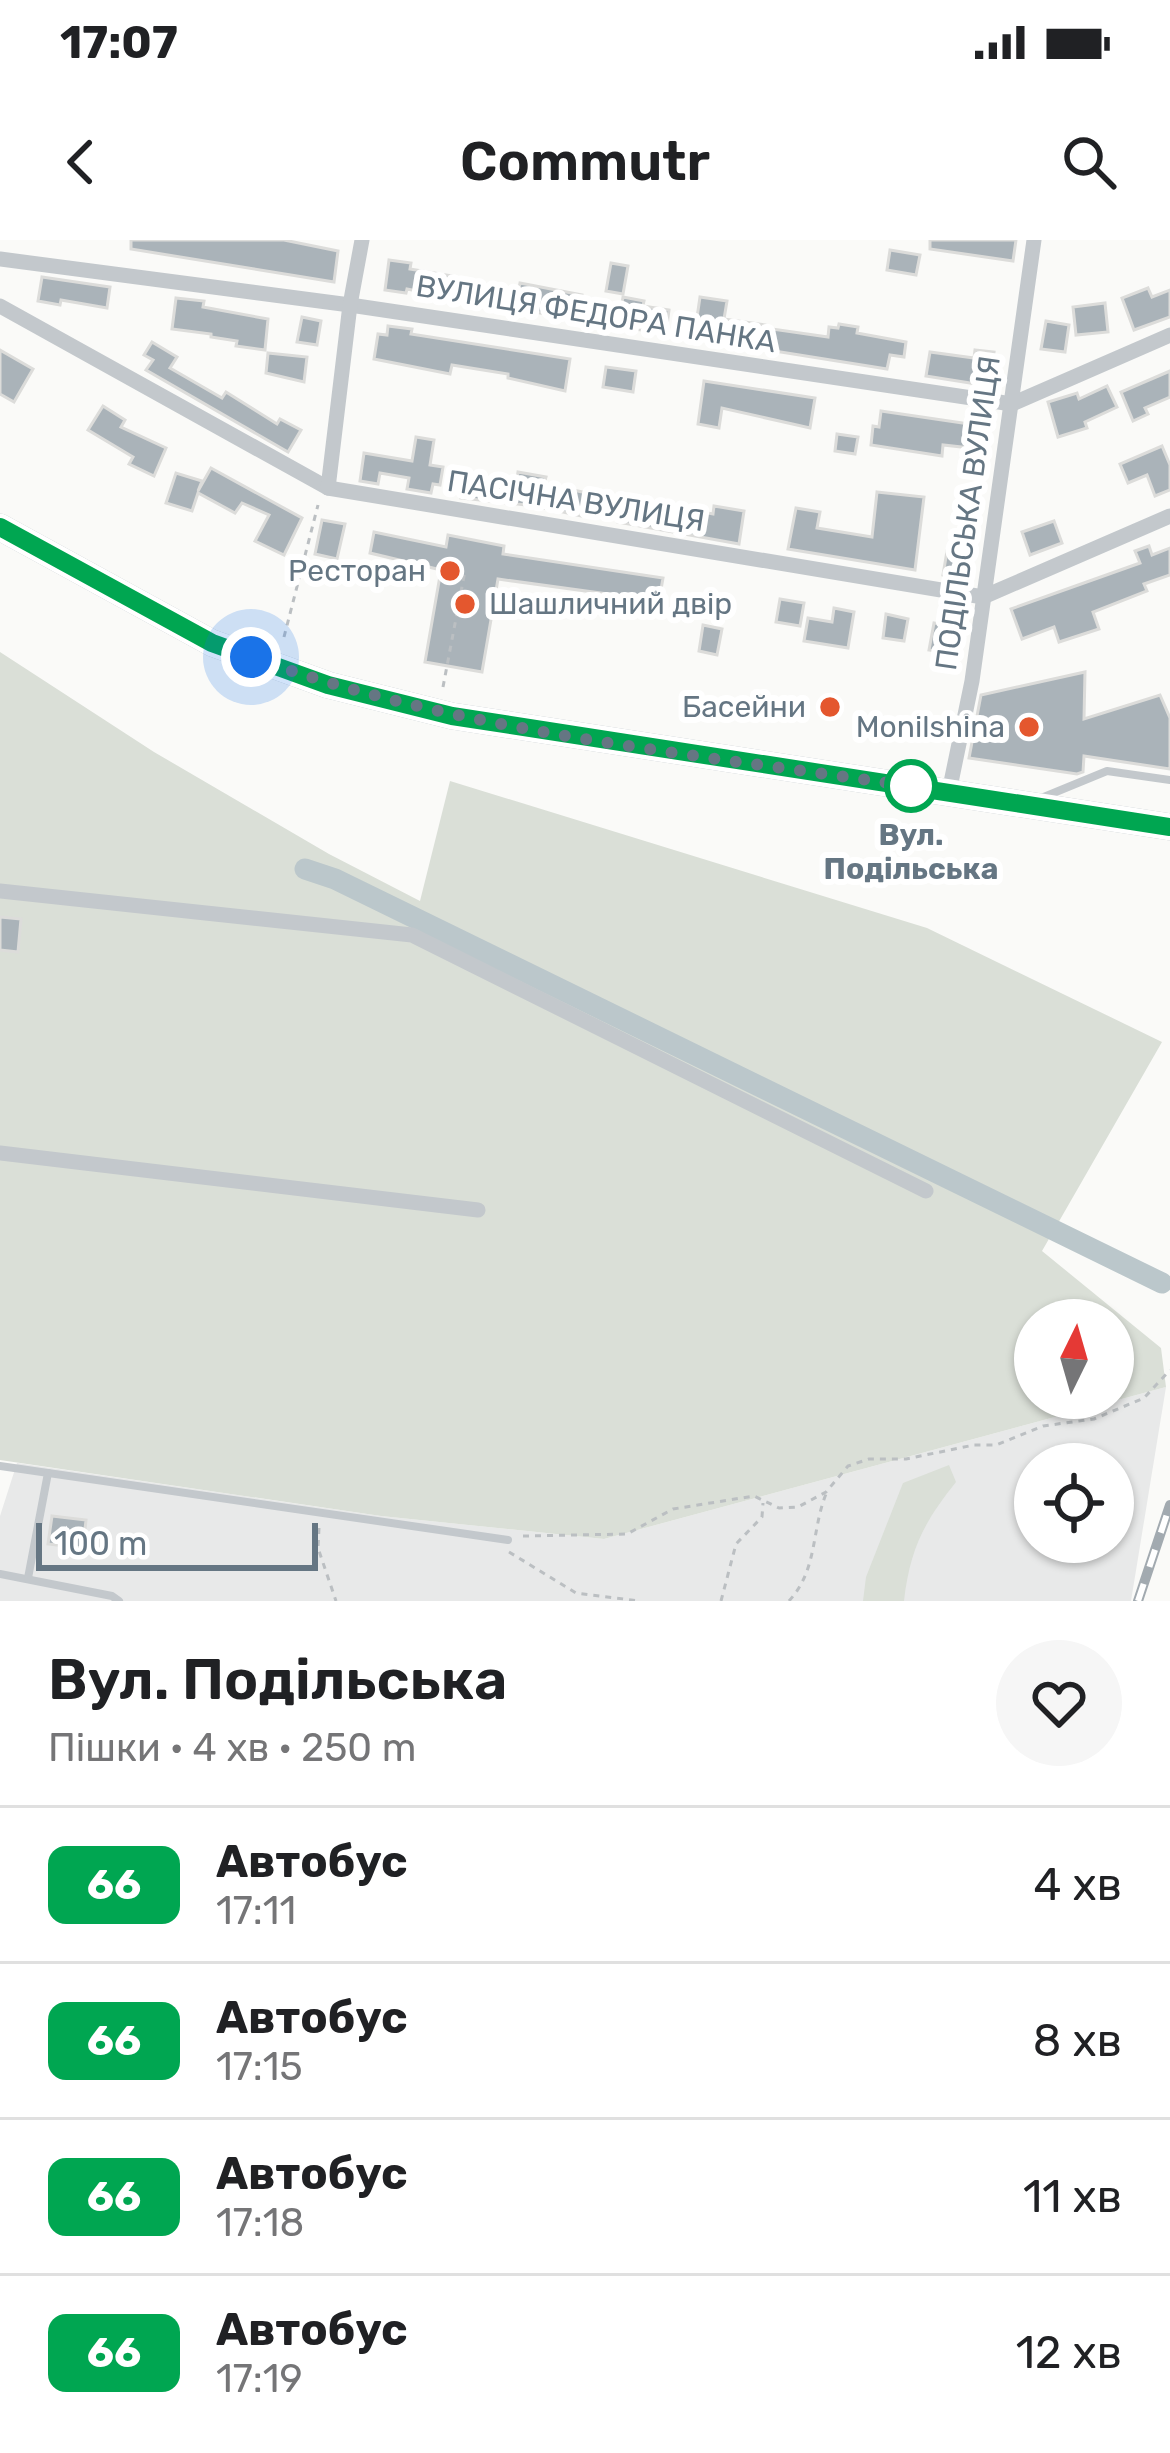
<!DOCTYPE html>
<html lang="uk">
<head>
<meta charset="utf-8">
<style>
  body { margin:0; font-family:Rubik,sans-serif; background:#f6f6f6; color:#202124; height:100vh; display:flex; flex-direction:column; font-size:45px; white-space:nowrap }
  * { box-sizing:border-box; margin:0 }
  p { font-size:39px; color:#757577 }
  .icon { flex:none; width:66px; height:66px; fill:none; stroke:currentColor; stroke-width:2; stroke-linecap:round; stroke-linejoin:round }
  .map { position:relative; height:1361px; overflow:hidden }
  .side { display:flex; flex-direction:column; background:#fff; flex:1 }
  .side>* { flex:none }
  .badge { padding:0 24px; border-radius:18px; font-size:42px; line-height:78px }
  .needle { width:78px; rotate:5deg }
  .tools { position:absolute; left:1014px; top:1059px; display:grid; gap:24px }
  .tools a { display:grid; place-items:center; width:120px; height:120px; border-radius:50%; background:#fff; box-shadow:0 3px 9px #0004; font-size:60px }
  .scale { position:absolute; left:36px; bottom:30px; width:282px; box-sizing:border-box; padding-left:12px; border:6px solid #657683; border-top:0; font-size:33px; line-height:42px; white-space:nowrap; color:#657683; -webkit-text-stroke:9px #fff; paint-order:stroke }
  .you { position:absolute; width:60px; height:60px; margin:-30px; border:9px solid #fff; border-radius:50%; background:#1a73e8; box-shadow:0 0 0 18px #1a73e833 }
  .map>.badge { position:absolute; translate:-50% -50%; box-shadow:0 0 0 6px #fff }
  .round { display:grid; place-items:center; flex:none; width:126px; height:126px; border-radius:63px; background:#f6f6f6 }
  .overview { display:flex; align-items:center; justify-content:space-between; height:204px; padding:0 48px }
  h1 { font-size:57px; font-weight:600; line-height:90px }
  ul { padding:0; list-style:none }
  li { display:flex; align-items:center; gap:36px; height:156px; padding:0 48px; border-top:3px solid #e0e0e0 }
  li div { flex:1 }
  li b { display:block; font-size:45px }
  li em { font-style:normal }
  li .badge { min-width:132px; font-weight:700; text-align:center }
  .status { display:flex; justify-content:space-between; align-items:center; height:84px; padding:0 60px; background:#fff; direction:ltr }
  .status svg { height:33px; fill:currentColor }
  header { display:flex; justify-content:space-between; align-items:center; height:156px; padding:0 48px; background:#fff; font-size:54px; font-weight:600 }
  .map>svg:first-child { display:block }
  .built { fill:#e8e9e9; fill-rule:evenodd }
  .green { fill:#dadfd7; fill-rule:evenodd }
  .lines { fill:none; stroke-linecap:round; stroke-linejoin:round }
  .canal { stroke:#bbc7cb; stroke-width:21 }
  .building { fill:#aab3b9; stroke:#dcdcda; stroke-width:3 }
  .secondary-casing { stroke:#b3babf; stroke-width:27 }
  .path { stroke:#bbbfc2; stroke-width:3; stroke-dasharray:6 6; stroke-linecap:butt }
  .service { stroke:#c3c8cc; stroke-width:8 }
  .minor { stroke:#c3c8cc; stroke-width:15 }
  .secondary { stroke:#fff; stroke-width:21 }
  .rail-casing { stroke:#a2aab0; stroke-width:10 }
  .rail { stroke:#fff; stroke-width:6; stroke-dasharray:18; stroke-linecap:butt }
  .line-casing { stroke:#fff; stroke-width:27 }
  .line { stroke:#00a651; stroke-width:18 }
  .walk { stroke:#657683; stroke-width:12; stroke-dasharray:0 21.6 }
  .poi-dot { fill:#e4572e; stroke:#fff; stroke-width:4.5 }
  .stop-dot { fill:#fff; stroke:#00a651; stroke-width:6 }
  .labels { text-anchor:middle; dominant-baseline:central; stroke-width:12; stroke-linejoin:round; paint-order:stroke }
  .street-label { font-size:30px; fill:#657683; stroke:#fff }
  .poi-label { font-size:30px; fill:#657683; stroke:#fff; text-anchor:end }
  .stop-label { font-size:30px; font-weight:bold; fill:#657683; stroke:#fff }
</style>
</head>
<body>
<div class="status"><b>17:07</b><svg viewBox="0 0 49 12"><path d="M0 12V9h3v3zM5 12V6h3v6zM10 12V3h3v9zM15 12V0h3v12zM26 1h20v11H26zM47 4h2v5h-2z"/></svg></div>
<header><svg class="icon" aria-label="back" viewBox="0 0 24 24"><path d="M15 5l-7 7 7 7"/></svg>Commutr<svg class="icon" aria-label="search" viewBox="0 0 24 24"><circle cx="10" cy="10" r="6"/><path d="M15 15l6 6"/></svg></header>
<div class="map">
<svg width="1170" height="1361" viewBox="0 0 1170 1361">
  <rect width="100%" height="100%" fill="#fafaf8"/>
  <path class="built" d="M1166,1147l-35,214h-1131v-85l17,-53 364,53 223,23zM1035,1224h78v78h-78z"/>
  <g class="green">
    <path d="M0,412l154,100 175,102 91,47 30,-120 477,147 235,114 -120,209 119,97 5,39 -562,152 -223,-23 -381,-56zM1035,1080h78v78h-78z"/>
    <path d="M949,1225l7,17c-32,40 -46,67 -52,119h-41l3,-24 37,-94z"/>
  </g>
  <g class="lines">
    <path class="canal" d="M305,629l30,10 827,404"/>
  </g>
  <g class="building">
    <path d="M131,0h153l54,11 -4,31 -203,-33z"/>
    <path d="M930,0h86l-3,21 -83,-12z"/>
    <path d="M890,10l30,5 -4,20 -29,-5z"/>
    <path d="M389,20l22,3 -1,6 42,7 -4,21 -41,-8 -1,4 -21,-3z"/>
    <path d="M611,23l17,3 -5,28 -17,-3z"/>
    <path d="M42,37l68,10 -3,21 -46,-8 -1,5 -22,-4z"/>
    <path d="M520,43l62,12 -4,24 -63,-10z"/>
    <path d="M1148,48l4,9 18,-7v27l-36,13 -12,-32z"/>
    <path d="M623,57l21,4 -1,5 26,4 -3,23 -48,-6z"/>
    <path d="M700,57l27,4 -3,18 41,6v3l63,9 1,-10 9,1 1,-4 19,3 -1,6 49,9 -2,15 -14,-2 -3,14 -193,-31z"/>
    <path d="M176,58l28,3 -1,6 65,12 -3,31 -29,-4 1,-5 -26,-4v-3l-39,-5z"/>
    <path d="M1105,63l3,29 -32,3 -3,-28z"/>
    <path d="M302,77l19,4 -4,24 -20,-3z"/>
    <path d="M1046,81l23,4 -4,27 -24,-3z"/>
    <path d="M388,86l24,3 -1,5 159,25 -5,32 -57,-13v-4l-56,-9 -2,9 -76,-15 4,-25 9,1z"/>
    <path d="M152,102l25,15 -7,11 52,30 4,-6 51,32 3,-5 21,11 -13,22 -142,-82 7,-10 -9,-5z"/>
    <path d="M0,110l33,19 -19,33 -14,-8z"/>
    <path d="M975,110l19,2 -5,34 -63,-10 4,-24 44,6z"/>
    <path d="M268,113l39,4 -3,25 -38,-9z"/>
    <path d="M606,127l30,4 -3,21 -30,-5z"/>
    <path d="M1170,131v26l-25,11 3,6 -15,7 -12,-29z"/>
    <path d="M704,141l111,17 -5,30 -88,-20 -3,20 -21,-4z"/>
    <path d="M1107,146l10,21 -32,15 2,6 -29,9 -10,-35 29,-9 2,6z"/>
    <path d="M103,166l22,14 -4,7 45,21 -12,28 -25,-12 4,-7 -45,-27z"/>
    <path d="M881,171l102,15 -3,23 -37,-4 -1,11 -71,-11 2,-19 6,1z"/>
    <path d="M837,194l21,3 -3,17 -20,-3z"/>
    <path d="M416,197l18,3 -4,25 13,2 -3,18 -7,-1 -2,9 -24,-4 2,-11 -29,-5 -2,11 -18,-3 4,-28 48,8z"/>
    <path d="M1162,206l8,19v25l-15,6 -8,-21 -19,8 -8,-19z"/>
    <path d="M211,228l91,50 -18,37 -29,-14 14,-26 -27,-12 -7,10 -37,-20 -6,18 -26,-8 10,-30 26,8 -4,10z"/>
    <path d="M518,232l28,5 -2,7 48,10 -6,23 -51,-11 -74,-8 4,-22 51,8z"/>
    <path d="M877,252l47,5 -9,73 -127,-21 8,-41 24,4 -3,16 55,9z"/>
    <path d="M622,256l91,18 1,-8 30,5 -5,33 -121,-22z"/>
    <path d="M322,280l23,4 -8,35 -22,-5z"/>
    <path d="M1054,281l8,22 -32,12 -8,-23z"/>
    <path d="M374,292l72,15 2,-12 56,11 -1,8 160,24 -4,23 -161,-22 -16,93 -57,-10 16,-92 -71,-17z"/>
    <path d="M1149,306l3,9 18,-7v27l-26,9 3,7 -54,21 6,17 -40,13 -5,-15 -32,12 -11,-30 129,-46 -5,-12z"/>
    <path d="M947,311l19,4 -4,23 -19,-3z"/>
    <path d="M780,359l24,4 -4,23 -24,-4z"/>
    <path d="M834,368l20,4 -6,36 -44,-7 4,-23 24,4z"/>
    <path d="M886,374l22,5 -4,22 -21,-3z"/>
    <path d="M934,383l21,3 -4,27 -22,-3z"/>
    <path d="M703,385l19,4 -5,26 -18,-4z"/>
    <path d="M1085,432l-1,47 76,-24 10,23v51l-86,-13 -1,16 -6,2 -108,-16 12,-63z"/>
    <path d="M0,677l21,2 -3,33 -18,-2z"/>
    <path d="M52,1276l34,4 -3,28 -35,-4z"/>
  </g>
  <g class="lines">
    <defs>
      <path id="secondary" d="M0,287l212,116 116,42 124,31 718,111"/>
    </defs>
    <use href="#secondary" class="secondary-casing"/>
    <g class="path">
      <path d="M284,397l34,-132"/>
      <path d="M443,447l22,-116"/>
      <path d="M319,1288l-1,20 18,53"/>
      <path d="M523,1296l104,-2 46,-25 81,-13 25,12 19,-1 28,-15 22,-26 21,-7h37l68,-14h22l47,-19 51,-7 50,-21 26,-28"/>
      <path d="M509,1312l67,41 64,8"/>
      <path d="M721,1361l15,-57 26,-27 1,-14"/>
      <path d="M789,1361c29,-32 22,-69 37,-107"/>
    </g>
    <g class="service">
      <path d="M1034,561l73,-30 63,9"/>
      <path d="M0,1226l508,74"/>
      <path d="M0,1334l112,22 7,5"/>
      <path d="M28,1338l20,-105"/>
    </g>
    <g class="minor">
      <path d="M0,19l350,46 662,99 158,-69"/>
      <path d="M0,66l328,182 655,109 187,-81"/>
      <path d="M328,248l22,-183 12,-65"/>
      <path d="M949,552l23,-111 62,-441"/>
      <path d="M0,651l412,44 514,256"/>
      <path d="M0,913l478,57"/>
    </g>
    <use href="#secondary" class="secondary"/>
    <defs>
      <path id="rail" d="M1138,1361l32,-96"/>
    </defs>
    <use href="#rail" class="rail-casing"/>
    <use href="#rail" class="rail"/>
  </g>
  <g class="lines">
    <defs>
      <path id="line" d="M0,287l212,116 116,42 124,31 718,111"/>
    </defs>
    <use href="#line" class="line-casing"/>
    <use href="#line" class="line"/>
    <path class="walk" d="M251,417c212,77 448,97 671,131l-11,-2"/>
  </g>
  <g class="poi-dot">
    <circle cx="450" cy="331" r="12"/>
    <circle cx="465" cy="364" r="12"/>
    <circle cx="830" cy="467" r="12"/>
    <circle cx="1029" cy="487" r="12"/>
  </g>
  <circle class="stop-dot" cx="911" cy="546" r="24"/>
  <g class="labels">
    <g class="street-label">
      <text transform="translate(596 74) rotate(9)">ВУЛИЦЯ ФЕДОРА ПАНКА</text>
      <text transform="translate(576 261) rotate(9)">ПАСІЧНА ВУЛИЦЯ</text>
      <text transform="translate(968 273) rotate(-82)">ПОДІЛЬСЬКА ВУЛИЦЯ</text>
    </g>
    <g class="poi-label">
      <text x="426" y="331">Ресторан</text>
      <text x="489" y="364" text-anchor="start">Шашличний двір</text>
      <text x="806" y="467">Басейни</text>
      <text x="1005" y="487">Monilshina</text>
    </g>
    <g class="stop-label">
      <text x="911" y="595">Вул.<tspan x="911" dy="34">Подільська</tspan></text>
    </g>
  </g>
</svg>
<div class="tools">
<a><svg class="needle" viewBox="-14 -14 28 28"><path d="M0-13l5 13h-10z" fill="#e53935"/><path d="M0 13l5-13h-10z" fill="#757577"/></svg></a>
<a><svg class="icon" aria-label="locate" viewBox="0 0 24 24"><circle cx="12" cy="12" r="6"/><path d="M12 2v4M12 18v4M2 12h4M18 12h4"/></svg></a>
</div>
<div class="scale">100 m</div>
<div class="you" style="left:251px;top:417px"></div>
</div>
<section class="side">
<div class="overview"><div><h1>Вул. Подільська</h1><p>Пішки · 4 хв · 250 m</p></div><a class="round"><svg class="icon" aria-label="heart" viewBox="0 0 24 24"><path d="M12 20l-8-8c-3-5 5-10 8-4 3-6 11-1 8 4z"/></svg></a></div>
<ul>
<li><span class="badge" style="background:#00a651;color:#fff">66</span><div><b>Автобус</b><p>17:11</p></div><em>4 хв</em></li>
<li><span class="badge" style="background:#00a651;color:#fff">66</span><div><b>Автобус</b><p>17:15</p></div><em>8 хв</em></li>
<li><span class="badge" style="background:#00a651;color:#fff">66</span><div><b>Автобус</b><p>17:18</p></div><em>11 хв</em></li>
<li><span class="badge" style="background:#00a651;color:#fff">66</span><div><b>Автобус</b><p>17:19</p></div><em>12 хв</em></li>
</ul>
</section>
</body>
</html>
